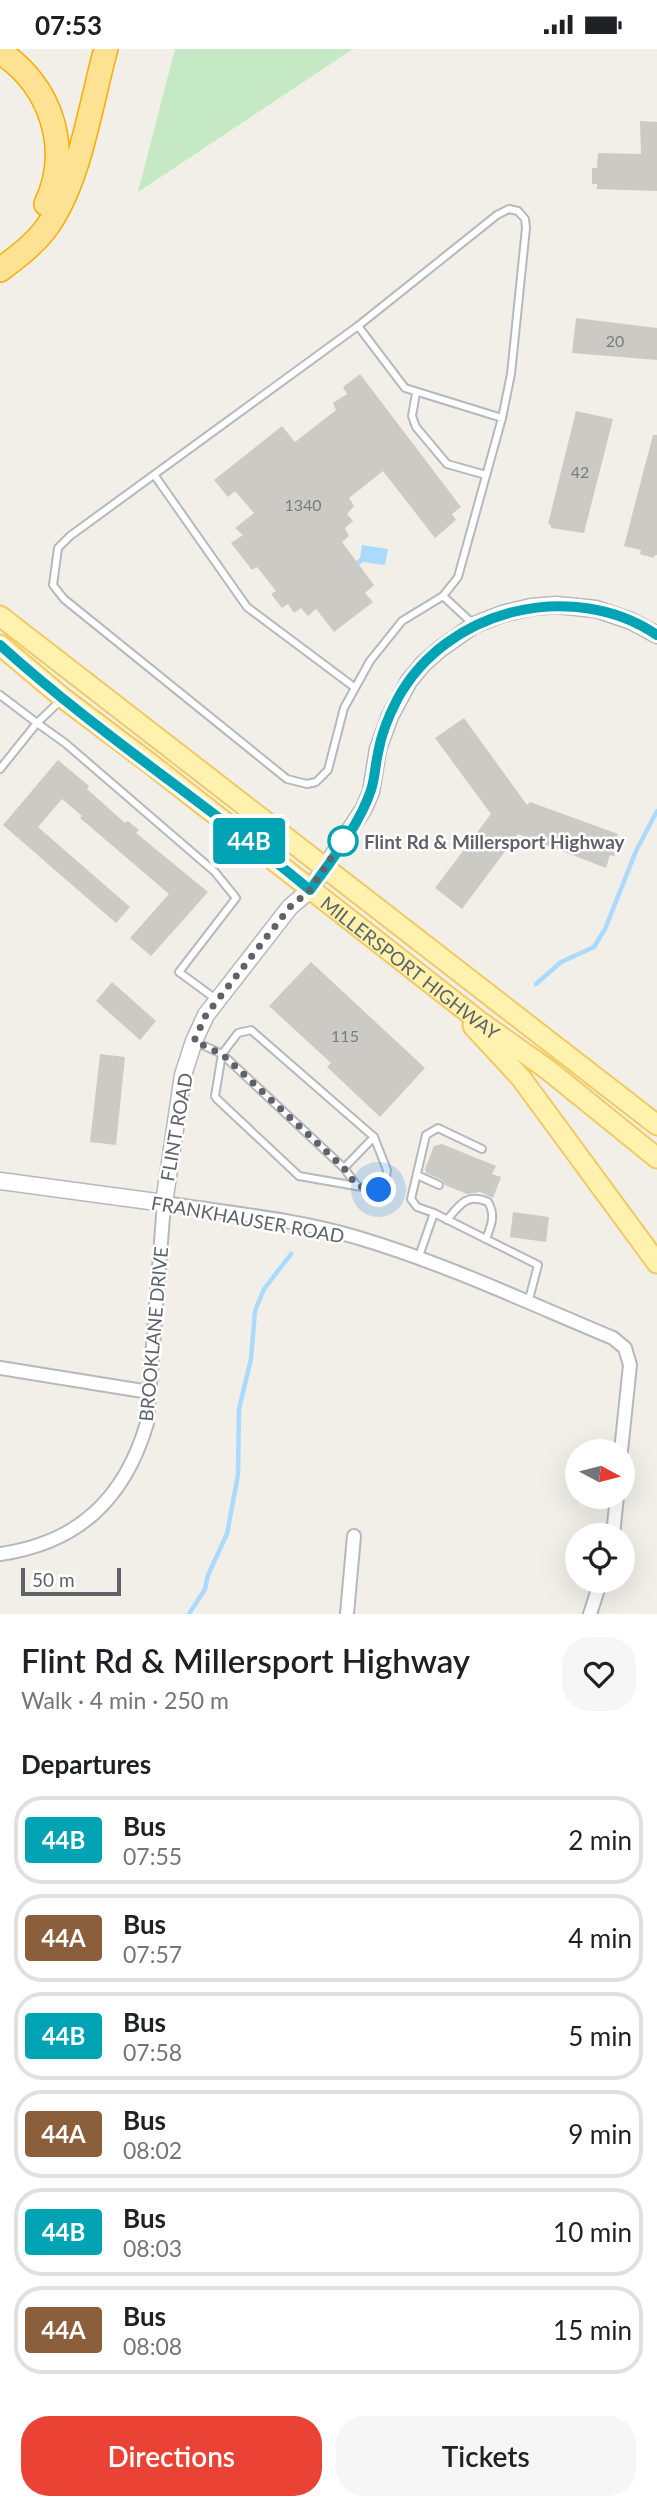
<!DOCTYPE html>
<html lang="en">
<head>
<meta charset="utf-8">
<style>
  body { margin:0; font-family:Lato,sans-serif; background:#f6f6f6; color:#202124; height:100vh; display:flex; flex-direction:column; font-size:26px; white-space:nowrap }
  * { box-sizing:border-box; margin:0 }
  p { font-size:23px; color:#757577 }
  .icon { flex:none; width:38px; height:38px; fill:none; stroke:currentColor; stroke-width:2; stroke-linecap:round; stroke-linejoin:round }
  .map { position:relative; height:1565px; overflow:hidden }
  .panel { display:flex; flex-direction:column; background:#fff; flex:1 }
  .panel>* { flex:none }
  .badge { padding:0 14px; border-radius:5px; font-size:24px; line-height:46px }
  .needle { width:46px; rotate:97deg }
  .tools { position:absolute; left:565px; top:1390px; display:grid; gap:14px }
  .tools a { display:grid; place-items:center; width:70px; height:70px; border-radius:50%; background:#fff; box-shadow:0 7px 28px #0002; font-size:35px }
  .scale { position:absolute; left:21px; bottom:18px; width:100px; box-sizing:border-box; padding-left:7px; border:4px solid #5f6368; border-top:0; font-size:19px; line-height:24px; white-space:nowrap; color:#5f6368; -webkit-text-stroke:5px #fff; paint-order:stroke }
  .you { position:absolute; width:35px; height:35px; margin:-18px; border:5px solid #fff; border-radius:50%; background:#1a73e8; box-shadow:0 0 0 10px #1a73e833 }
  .map>.badge { position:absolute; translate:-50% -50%; box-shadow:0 0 0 4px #fff }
  h2 { padding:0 21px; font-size:26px; line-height:63px }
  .round { display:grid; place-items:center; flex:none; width:74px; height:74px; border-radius:28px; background:#f6f6f6 }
  .head { display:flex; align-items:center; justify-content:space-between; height:119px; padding:0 21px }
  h1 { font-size:33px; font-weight:600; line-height:52px }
  .cta { display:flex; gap:14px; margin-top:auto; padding:14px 21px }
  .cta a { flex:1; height:80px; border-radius:28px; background:#ea4335; color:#fff; font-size:28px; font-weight:600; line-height:80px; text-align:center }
  .cta a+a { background:#f6f6f6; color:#202124 }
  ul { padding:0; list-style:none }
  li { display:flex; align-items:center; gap:21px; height:88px; margin:0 14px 10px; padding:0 7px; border:4px solid #e0e0e0; border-radius:28px }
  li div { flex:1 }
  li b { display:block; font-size:26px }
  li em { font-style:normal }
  li .badge { min-width:77px; font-weight:700; text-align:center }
  .status { display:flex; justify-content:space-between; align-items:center; height:49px; padding:0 35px; background:#fff; direction:ltr }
  .status svg { height:19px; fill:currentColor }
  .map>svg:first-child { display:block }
  .green { fill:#c5e8c5 }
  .water { fill:#aadaff }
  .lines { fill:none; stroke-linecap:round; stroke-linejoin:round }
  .stream { stroke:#aadaff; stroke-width:4.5 }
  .building { fill:#cccac5 }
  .service-casing { stroke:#b5b8bc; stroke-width:10 }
  .minor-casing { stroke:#b5b8bc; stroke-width:16 }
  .tertiary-casing { stroke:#b5b8bc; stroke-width:19 }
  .primary-casing { stroke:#f2c960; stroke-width:23 }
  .motorway-casing { stroke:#f9ab00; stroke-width:26 }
  .service { stroke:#fff; stroke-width:6 }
  .minor { stroke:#fff; stroke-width:12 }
  .tertiary { stroke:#fff; stroke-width:16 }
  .primary { stroke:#fff2af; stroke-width:19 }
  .motorway { stroke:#fde293; stroke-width:23 }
  .line-casing { stroke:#fff; stroke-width:16 }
  .line { stroke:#00a3b4; stroke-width:10 }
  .walk { stroke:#5f6368; stroke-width:7; stroke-dasharray:0 12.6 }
  .stop-dot { fill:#fff; stroke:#00a3b4; stroke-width:3.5 }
  .labels { text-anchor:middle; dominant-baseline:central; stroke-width:5; stroke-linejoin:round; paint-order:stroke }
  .number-label { font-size:16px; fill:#7a7d7f }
  .stop-label { font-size:19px; font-weight:bold; fill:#5f6368; stroke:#fff; text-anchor:start }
  .street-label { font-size:19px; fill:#5f6368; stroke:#fff }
</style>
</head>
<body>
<div class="status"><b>07:53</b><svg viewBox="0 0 49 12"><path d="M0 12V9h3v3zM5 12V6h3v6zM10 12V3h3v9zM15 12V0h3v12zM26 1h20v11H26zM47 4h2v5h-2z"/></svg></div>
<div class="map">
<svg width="657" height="1565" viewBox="0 0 657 1565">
  <rect width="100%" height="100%" fill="#f1efe8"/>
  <path class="green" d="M175,0h178l-215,143z"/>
  <path class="water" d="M362,496l26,4 -3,16 -22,-3 -4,3 -3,-4 4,-3z"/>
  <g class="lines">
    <g class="stream">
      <path d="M536,935l25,-22 33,-15 11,-18 31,-78 21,-40"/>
      <path d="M189,1565l16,-25 3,-14 19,-41 11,-59 1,-66 12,-50 4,-48 9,-22 27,-35"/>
    </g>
  </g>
  <g class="building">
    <path d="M640,72l17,1v69l-60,-2v-5h-5v-16h5l1,-15 43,1z"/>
    <path d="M576,269l81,10v32l-85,-7z"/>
    <path d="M360,325l101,133 -9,7 4,6 -21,18 -52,-67 -34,27 5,8 -7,8 6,7 -8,7 4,8 -7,6 32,43 -9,8 8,9 -39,30 -18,-23 -8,7 -7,-8 -7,5 -6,-9 -6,4 -11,-14 5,-3 -19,-24 -5,3 -21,-27 12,-8 -8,-7 19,-15 -19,-22 -7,6 -14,-17 68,-54 13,16 41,-32 -3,-7 14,-9 -4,-7z"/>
    <path d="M576,362l37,8 -29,114 -33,-5v-3l-3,-1z"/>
    <path d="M653,386h4v120h-2l-1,3 -14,-4 1,-4 -17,-4z"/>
    <path d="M464,669l63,87 3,-3 88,32 -4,12 4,1 -4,9 -4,-1 -4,13 -88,-34 -56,75 -27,-21 56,-74 -56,-76z"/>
    <path d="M58,711l31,26 -2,3 38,34 3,-2 11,9 -3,3 72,59 -57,64 -21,-18 39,-44 -89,-76 2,-2 -20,-17 -24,28 92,80 -14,16 -113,-98z"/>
    <path d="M311,913l114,106 -45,49 -53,-50 4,-4 -62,-57z"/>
    <path d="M112,933l44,39 -16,19 -44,-39z"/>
    <path d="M100,1005l25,3 -9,88 -26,-3z"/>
    <path d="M442,1095l54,22 -4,8 9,3 -8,21 -13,-6 -13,2 -22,-9 -3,-5 -16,-7 -1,-4 9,-23z"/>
    <path d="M513,1163l36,5 -3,25 -36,-5z"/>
  </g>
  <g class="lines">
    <defs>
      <g id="service">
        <path d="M509,160l9,2 7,8 1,9 -15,146 -9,44 -44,159 -15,19 -41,25 -32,40 -26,47 -16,62 -12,12 -9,2 -20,-5 -223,-180 -11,-14 5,-37 12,-12 288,-210 139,-111z"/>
        <path d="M358,277l47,62 97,30"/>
        <path d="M416,344l-4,23 4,11 31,37 39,11"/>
        <path d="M155,427l92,131 107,80"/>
        <path d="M443,547l29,27"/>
        <path d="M0,646l37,28 -37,46"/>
        <path d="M61,651l-24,23 28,20 150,129 21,26 -57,74 38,28"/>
        <path d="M196,993l26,12 -7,42 2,3 82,77 80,14 6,-5 2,-15 -13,-33 -123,-107 -13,3 -16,21 122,114 13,18"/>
        <path d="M344,1119l30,-31"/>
        <path d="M417,1126l22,10"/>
        <path d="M434,1164l104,52 -10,38"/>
        <path d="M447,1171c13,-16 20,-27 41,-18 8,13 3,24 -2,37"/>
        <path d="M418,1210l16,-46 -17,-6 -6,-8 15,-64 12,-7 44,21"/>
      </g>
      <g id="minor">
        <path d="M0,1319l149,24"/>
        <path d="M613,1486l4,-39"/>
        <path d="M0,1505c79,-11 125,-56 147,-131l17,-220c65,10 131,16 195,35 87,26 170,65 254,100l12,10 5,17 -9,86"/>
        <path d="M347,1565l7,-78"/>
        <path d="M590,1565l11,-34"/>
      </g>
      <path id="tertiary" d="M0,1132l164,22 19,-128 11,-34 12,-26 84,-108 20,-17 53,-80 8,-18 7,-43 12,-33 19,-35 14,-17 17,-15 34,-24 28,-11 29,-7 25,-2 40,4 35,12 26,14"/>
      <g id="primary">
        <path d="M0,567l657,509"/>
        <path id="s1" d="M0,596l63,53 89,67 327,256 68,48 110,89"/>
        <path d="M473,977l48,52 136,185"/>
      </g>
      <g id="motorway">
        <path d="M0,3c51,33 72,97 46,152"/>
        <path d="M0,221c16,-12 32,-24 44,-39 36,-46 46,-126 62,-182"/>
      </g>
    </defs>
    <use href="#service" class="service-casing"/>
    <use href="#minor" class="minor-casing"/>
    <use href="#tertiary" class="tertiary-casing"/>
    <use href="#primary" class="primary-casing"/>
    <use href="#motorway" class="motorway-casing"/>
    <use href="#service" class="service"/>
    <use href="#minor" class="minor"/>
    <use href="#tertiary" class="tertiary"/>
    <use href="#primary" class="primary"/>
    <use href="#motorway" class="motorway"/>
  </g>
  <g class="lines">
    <defs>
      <path id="line" d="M0,596c97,88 209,160 310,245 21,-29 50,-66 61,-100 4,-12 4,-24 7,-37 3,-18 11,-38 20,-55 49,-89 174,-120 259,-63"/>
    </defs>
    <use href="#line" class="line-casing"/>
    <use href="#line" class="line"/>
    <path class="walk" d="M343,792l4,-7 -37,56 -20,17 -84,108 -12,26 28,13 122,114 13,18 22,4"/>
  </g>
  <circle class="stop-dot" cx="343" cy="792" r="14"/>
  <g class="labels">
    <g class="number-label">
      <text x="615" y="291">20</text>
      <text x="580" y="422">42</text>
      <text x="303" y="455">1340</text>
      <text x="345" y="986">115</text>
    </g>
    <g class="stop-label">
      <text x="364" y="792">Flint Rd &amp; Millersport Highway</text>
    </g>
    <g class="street-label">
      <text stroke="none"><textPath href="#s1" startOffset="522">MILLERSPORT HIGHWAY</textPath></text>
      <text transform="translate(176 1078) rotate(-80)">FLINT ROAD</text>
      <text transform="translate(248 1170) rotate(10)">FRANKHAUSER ROAD</text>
      <text transform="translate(153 1285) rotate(-85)">BROOKLANE DRIVE</text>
    </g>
  </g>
</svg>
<div class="tools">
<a><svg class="needle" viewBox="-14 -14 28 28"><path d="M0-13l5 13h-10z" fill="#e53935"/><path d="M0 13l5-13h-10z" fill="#757577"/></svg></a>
<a><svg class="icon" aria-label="locate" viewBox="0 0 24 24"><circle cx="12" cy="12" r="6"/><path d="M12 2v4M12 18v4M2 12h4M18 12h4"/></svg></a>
</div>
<div class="scale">50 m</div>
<div class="you" style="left:379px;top:1141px"></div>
<b class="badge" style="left:249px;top:792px;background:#00a3b4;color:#fff">44B</b>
</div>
<section class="panel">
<div class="head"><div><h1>Flint Rd &amp; Millersport Highway</h1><p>Walk · 4 min · 250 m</p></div><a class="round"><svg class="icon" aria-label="heart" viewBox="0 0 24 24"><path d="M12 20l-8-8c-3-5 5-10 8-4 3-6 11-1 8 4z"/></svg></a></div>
<h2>Departures</h2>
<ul>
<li><span class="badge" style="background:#00a3b4;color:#fff">44B</span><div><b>Bus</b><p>07:55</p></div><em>2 min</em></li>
<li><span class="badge" style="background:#8b5e3c;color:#fff">44A</span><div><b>Bus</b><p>07:57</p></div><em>4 min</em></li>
<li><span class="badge" style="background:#00a3b4;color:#fff">44B</span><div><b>Bus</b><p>07:58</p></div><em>5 min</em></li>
<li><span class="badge" style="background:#8b5e3c;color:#fff">44A</span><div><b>Bus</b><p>08:02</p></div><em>9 min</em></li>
<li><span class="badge" style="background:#00a3b4;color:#fff">44B</span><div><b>Bus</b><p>08:03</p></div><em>10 min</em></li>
<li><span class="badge" style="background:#8b5e3c;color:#fff">44A</span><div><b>Bus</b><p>08:08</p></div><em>15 min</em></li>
</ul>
<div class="cta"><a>Directions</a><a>Tickets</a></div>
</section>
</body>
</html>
